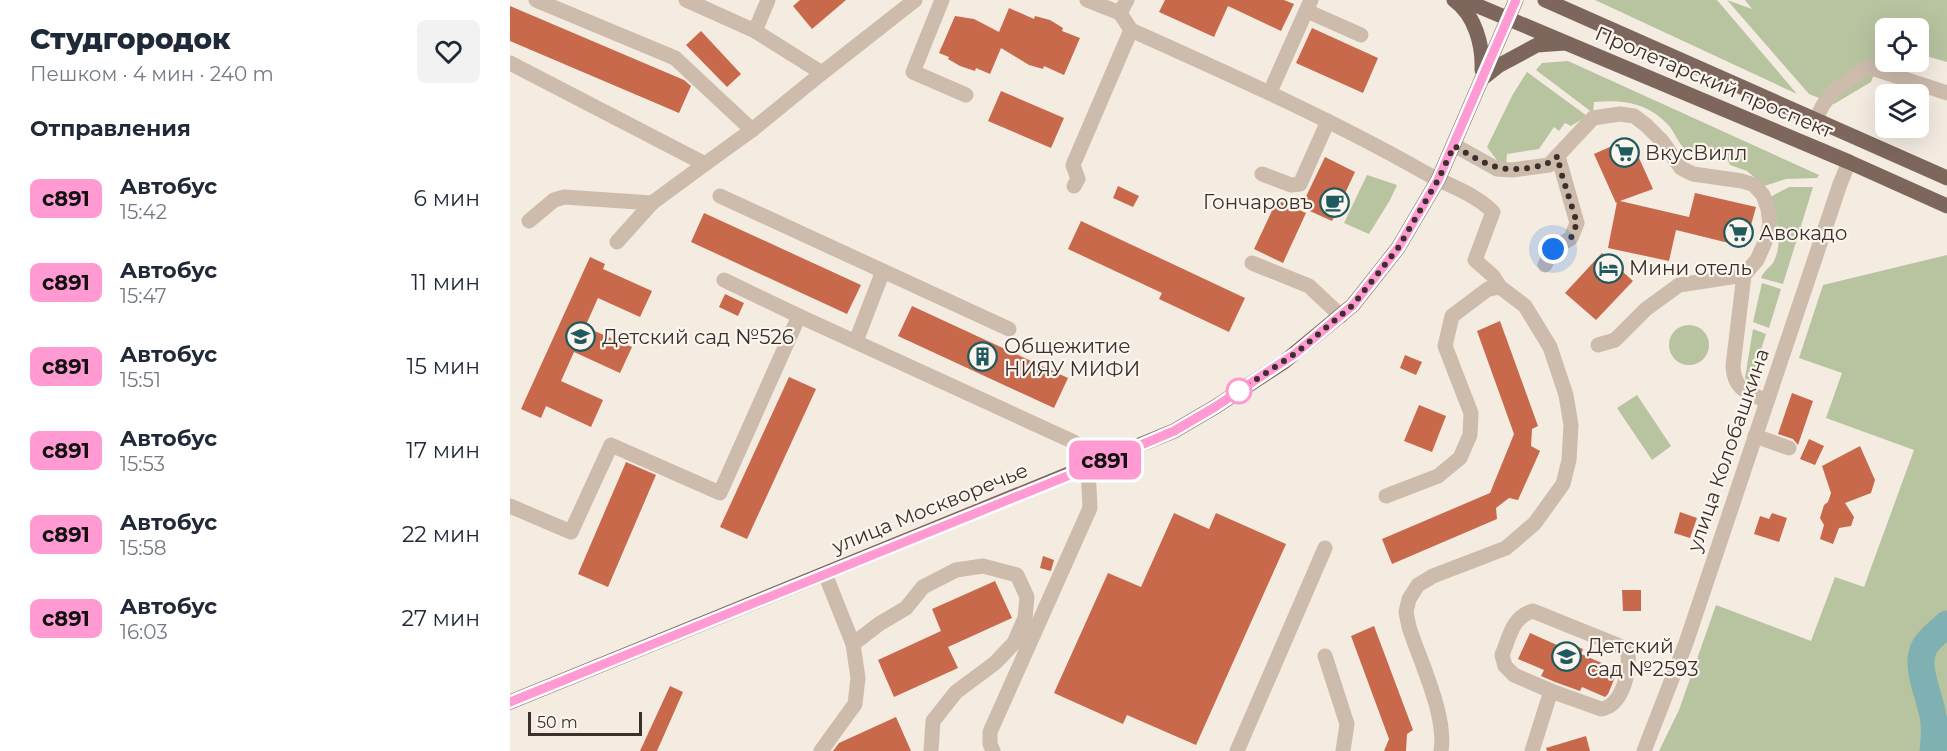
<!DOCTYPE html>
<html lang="ru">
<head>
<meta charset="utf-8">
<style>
  body { margin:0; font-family:Montserrat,sans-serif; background:#f2f2f3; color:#1f2937; height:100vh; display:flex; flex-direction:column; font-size:22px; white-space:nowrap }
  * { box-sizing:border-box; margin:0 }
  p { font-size:20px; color:#747a83 }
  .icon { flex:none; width:33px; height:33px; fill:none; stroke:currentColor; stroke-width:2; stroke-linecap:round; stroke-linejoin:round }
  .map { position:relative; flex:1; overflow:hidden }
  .details { display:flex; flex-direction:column; background:#fff; width:510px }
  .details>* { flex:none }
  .badge { padding:0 12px; border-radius:9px; font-size:21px; line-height:39px }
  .buttons { position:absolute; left:1365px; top:18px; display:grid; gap:12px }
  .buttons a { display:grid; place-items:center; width:54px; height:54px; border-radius:9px; background:#fff; box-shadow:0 6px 24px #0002; font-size:30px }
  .scale { position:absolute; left:18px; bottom:15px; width:114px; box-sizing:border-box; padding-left:6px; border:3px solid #3b302b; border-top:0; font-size:16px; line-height:21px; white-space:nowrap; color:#3b302b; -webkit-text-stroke:4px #fbf5ee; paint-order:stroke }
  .you { position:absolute; width:30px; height:30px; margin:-15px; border:4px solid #fff; border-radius:50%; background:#1a73e8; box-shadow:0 0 0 9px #1a73e833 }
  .map>.badge { position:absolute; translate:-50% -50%; box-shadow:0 0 0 3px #fff }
  h2 { padding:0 30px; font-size:22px; line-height:54px }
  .round { display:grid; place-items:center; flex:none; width:63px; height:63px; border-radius:9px; background:#f2f2f3 }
  .head { display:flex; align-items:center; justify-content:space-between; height:102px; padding:0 30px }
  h1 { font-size:28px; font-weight:800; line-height:45px }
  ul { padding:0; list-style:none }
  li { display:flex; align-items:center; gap:18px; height:84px; padding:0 30px }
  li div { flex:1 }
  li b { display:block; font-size:22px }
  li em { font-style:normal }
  li .badge { min-width:66px; font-weight:700; text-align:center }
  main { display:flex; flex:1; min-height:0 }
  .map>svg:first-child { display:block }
  .green { fill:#b8c4a0 }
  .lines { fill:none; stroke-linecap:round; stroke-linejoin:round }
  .river { stroke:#7fb0b2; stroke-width:27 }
  .building { fill:#c8694b }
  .minor { stroke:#cdbbac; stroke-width:15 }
  .major { stroke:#7d675c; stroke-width:15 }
  .line-casing { stroke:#fff; stroke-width:14 }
  .line { stroke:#ff9ad2; stroke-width:9 }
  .walk { stroke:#3b302b; stroke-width:6; stroke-dasharray:0 10.8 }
  .stop-dot { fill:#fff; stroke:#ff9ad2; stroke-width:3 }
  .labels { text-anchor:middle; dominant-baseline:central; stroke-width:4.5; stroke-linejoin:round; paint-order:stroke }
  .street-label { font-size:20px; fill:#3b302b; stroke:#fbf5ee }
  .poi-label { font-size:20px; fill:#3b302b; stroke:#fbf5ee; text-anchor:start }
</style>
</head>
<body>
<main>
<section class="details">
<div class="head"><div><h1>Студгородок</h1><p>Пешком · 4 мин · 240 m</p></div><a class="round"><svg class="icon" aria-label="heart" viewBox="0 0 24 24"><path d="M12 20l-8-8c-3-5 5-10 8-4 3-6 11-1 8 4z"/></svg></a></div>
<h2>Отправления</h2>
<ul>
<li><span class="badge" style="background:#ff9ad2;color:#111">с891</span><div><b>Автобус</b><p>15:42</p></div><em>6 мин</em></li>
<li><span class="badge" style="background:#ff9ad2;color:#111">с891</span><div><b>Автобус</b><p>15:47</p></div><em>11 мин</em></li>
<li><span class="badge" style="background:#ff9ad2;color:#111">с891</span><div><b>Автобус</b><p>15:51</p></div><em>15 мин</em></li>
<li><span class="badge" style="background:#ff9ad2;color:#111">с891</span><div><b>Автобус</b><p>15:53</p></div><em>17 мин</em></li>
<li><span class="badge" style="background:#ff9ad2;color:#111">с891</span><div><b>Автобус</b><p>15:58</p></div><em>22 мин</em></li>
<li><span class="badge" style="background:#ff9ad2;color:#111">с891</span><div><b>Автобус</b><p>16:03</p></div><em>27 мин</em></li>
</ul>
</section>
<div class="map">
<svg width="1437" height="751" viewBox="0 0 1437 751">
  <rect width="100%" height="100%" fill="#f4ebe1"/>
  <g class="green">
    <path d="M1085,0h122l80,94z"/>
    <path d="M1217,0l25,9 -7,-9h202v62l-28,-8 -1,-26h-32l-1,16 -14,38 -37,22 -25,-10z"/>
    <path d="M1058,61l251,114 -2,3 -31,1 -22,7 -17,-15 -17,-6 -3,-7c-12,-2 -27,-2 -37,-6 -10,-4 -14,-17 -20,-25 -20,-24 -47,-28 -76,-25l-1,11 -57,-43 6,-7z"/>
    <path d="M1017,72l60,44 -16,10 -6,-3 -6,8 -5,-4 -15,22 -32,5 -1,12 -7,-3 -12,-16 26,-53z"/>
    <path d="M857,175l30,10 -7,15 -21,34 -25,-11z"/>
    <path d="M1279,187h24l-30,97 -22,-6c3,-7 8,-10 12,-15 11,-20 4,-46 -3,-66z"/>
    <path d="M1437,255v496h-288l20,-41 37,-105 95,36 24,-64 29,10 50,-137 -88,-32 16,-45 -43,-15 24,-73z"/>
    <path d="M1252,283l19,6 -12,39 -16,-6z"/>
    <circle cx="1179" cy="345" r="20"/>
    <path d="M1243,329l13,5 -16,51 -5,-7z"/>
    <path d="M1127,395l34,51 -19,14 -35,-52z"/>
  </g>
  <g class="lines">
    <path class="river" d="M1423,751c2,-15 2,-33 -3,-47 -4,-17 -14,-39 -6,-56 4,-9 16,-17 23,-24"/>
  </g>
  <g class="building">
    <path d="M290,0h46l-34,29 -19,-23z"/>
    <path d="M655,0h119l10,4 -13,27 -53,-25 -14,31 -55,-25z"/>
    <path d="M0,6l174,74 7,6 -12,27 -169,-72z"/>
    <path d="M499,8l25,11 1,-3 15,4 13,8 -1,3 18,7 -16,37 -20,-9 -1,3 -14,-4 -28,-17 -11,26 -14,-6 -1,3 -15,-5 -12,-7 1,-2 -10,-4 16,-37 19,3 25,13z"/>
    <path d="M802,28l66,30 -15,35 -67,-30z"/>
    <path d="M191,31l40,43 -14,13 -41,-42z"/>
    <path d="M491,91l63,27 -13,30 -63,-27z"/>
    <path d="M1120,138l23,51 -33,12 69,16 6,-24 61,14 -11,40 -69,-17 -7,31 -61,-13 9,-46 -1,1 -22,-49z"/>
    <path d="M815,157l30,15 -23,49 -31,-14z"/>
    <path d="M608,186l21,10 -6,11 -20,-9z"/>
    <path d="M767,200l29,13 -23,50 -29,-14z"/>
    <path d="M194,213l157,72 -14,29 -156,-72z"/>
    <path d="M571,221l164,77 -16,34 -70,-33 3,-6 -94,-44z"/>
    <path d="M1092,253l31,28 -37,39 -31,-27z"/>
    <path d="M80,257l15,7 -2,5 49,22 -12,26 -42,-19 -13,29 47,20 -12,26 -46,-21 -13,29 42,19 -12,27 -45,-21 -5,12 -20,-9z"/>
    <path d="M215,294l19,9 -6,13 -19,-9z"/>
    <path d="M402,306l156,72 -14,30 -156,-72z"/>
    <path d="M990,321l38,105 -6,3 -1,17 9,5 -22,49 -9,-2 -13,10 1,11 -105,45 -10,-25 108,-46 24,-59 -37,-103z"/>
    <path d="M895,355l17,7 -6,13 -16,-7z"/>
    <path d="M279,377l27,12 -69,150 -27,-12z"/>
    <path d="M1282,393l21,8 -15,44 -5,-6 -15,-5z"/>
    <path d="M909,405l27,11 -14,36 -28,-11z"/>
    <path d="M1299,439l15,7 -9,19 -15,-6z"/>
    <path d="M1350,446l15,34 -4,13 -26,10 9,14 -3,9 -12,2 -6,16 -13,-5 4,-14 -4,-7 4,-13 4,-3 3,-9 -9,-27z"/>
    <path d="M116,462l30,13 -48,112 -30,-13z"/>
    <path d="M1170,512l17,6 -7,20 -16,-5z"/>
    <path d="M664,513l35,16 7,-16 70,31 -90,201 -69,-30 -4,9 -69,-31 54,-120 33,14z"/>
    <path d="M1262,513l15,5 -8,24 -25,-8 6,-18 9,3z"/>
    <path d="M533,556l11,4 -3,11 -11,-3z"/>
    <path d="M485,581l17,37 -64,29 10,21 -64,29 -16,-37 63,-29 -9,-22z"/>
    <path d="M1112,590h19v21h-18z"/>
    <path d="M864,626l39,104 -6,4 -1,17h-22l5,-12 -38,-103z"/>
    <path d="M1020,633l36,16 3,-6 14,6 -2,5 37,16 -10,24 -3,3 -23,-10 -2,4 -25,-9 -14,-6 3,-6 -26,-11z"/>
    <path d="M160,686l13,6 -26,59h-17z"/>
    <path d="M386,717l15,34h-78l6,-8z"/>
    <path d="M1076,736l4,15h-43l-1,-3z"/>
  </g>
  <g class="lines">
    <g class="minor">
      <path d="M26,0l139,58 77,72"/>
      <path d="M176,0l69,31 67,42 93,-73"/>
      <path d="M432,0l-29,72 53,23"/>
      <path d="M577,0l33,13"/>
      <path d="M617,0l-7,13 11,17c98,44 197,88 291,141 24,14 51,21 71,41l-18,48 18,16 7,11 25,19 25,41 16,48 5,30 -2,35 -6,24 -28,39 -29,25 -73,28 -15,9 -9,14 -3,13 3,15c11,34 38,89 32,124"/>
      <path d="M797,11l54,24"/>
      <path d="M245,31l13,-31"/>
      <path d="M0,63l195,101 47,-34 70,-57"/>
      <path d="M760,92l41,-92"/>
      <path d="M1307,120c5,-25 31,-40 51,-53l79,26"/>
      <path d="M944,145l43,24 15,1 37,-5 44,-47 27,-4 14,2 12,9 16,16 19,27 12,6 49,7 12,4 9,10 5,14 2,15 -5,18 -8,18 -13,15 -11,91c1,24 14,26 34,35"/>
      <path d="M752,174l29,11 9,-1 28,-63"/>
      <path d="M564,186l4,-7 -5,-14 58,-135"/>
      <path d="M210,196l289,133"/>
      <path d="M19,221l25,-21 10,-3 88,6 53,-39"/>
      <path d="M107,242l35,-39"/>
      <path d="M742,263l57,23 32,30"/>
      <path d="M1035,265l8,-16 18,-11 6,-15 -19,-67"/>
      <path d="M214,280l75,36"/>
      <path d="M346,341l27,-70"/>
      <path d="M1088,345l17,-5 31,-31 33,-24 65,-10"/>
      <path d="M1245,436l34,12"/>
      <path d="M876,496l52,-20 22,-18 10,-23 1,-22 -26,-67 7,-30 36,-27 12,-2"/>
      <path d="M0,506l61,26 40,-87 109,48 79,-177 275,126 8,28"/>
      <path d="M315,574l28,70"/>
      <path d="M1023,611l94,38c5,18 -4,57 -26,60l-50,-18 -37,-16 -9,-9 -3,-11c8,-19 10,-38 31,-44z"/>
      <path d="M815,656l22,68 -4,27"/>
      <path d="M311,751l34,-47 3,-26 -5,-34 26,-20 27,-16 17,-21 33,-17 27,-4 34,9 10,22 -2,21 -11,25 -19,20 -39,29 -23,29 -2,30"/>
      <path d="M483,751l-3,-7v-12l100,-224 -2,-41"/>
      <path d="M727,751l88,-203"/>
      <path d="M1022,751l19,-60"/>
      <path d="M1134,751l42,-108 154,-459 9,-22"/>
    </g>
    <g class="major">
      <path d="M944,0c21,15 29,45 28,70"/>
      <path d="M954,0l385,162 98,44"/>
      <path d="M1035,0l402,178"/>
      <path d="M974,77l14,-11 39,-21 28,-2"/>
      <path d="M0,702l664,-271 41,-24 69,-45 69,-57 45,-57 40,-68 78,-180"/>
    </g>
  </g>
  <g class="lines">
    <defs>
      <path id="line" d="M0,702l572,-232 92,-39 41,-24 81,-54 57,-48 45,-57 40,-68 78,-180"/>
    </defs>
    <use href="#line" class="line-casing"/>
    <use href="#line" class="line"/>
    <path class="walk" d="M729,391l57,-38 57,-48 45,-57 40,-68 16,-34c27,15 42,27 74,22 13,-2 20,-3 30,-12l2,13 17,54 -6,15 -18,11"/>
  </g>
  <defs>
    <symbol id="supermarket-ring" viewBox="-11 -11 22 22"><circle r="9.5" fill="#fbf5ee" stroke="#1f5a5e" stroke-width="1.5"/><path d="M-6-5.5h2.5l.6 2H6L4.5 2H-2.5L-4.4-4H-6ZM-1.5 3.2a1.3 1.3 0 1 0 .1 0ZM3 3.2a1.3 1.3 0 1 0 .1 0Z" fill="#1f5a5e"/></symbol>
    <symbol id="cafe-ring" viewBox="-11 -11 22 22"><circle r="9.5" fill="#fbf5ee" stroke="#1f5a5e" stroke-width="1.5"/><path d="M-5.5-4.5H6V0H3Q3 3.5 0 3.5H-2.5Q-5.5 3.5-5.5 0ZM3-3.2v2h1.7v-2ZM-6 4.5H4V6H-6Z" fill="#1f5a5e"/></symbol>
    <symbol id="hotel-ring" viewBox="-11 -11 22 22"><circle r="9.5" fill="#fbf5ee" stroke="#1f5a5e" stroke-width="1.5"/><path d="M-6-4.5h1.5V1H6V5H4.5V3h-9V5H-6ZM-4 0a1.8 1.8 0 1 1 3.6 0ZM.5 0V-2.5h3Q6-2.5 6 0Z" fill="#1f5a5e"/></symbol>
    <symbol id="school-ring" viewBox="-11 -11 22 22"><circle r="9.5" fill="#fbf5ee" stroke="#1f5a5e" stroke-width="1.5"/><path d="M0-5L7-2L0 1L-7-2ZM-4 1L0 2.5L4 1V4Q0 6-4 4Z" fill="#1f5a5e"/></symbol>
    <symbol id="building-ring" viewBox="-11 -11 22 22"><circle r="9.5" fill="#fbf5ee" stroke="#1f5a5e" stroke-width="1.5"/><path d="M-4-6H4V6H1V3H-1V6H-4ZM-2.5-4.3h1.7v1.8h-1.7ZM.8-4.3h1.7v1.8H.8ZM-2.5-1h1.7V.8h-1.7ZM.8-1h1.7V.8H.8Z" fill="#1f5a5e"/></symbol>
  </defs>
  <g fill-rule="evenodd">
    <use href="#supermarket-ring" x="1098" y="136" width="33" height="33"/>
    <use href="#cafe-ring" x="808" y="186" width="33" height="33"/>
    <use href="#supermarket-ring" x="1212" y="216" width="33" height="33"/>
    <use href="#hotel-ring" x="1082" y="252" width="33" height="33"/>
    <use href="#school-ring" x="54" y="320" width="33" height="33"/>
    <use href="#building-ring" x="456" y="340" width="33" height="33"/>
    <use href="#school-ring" x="1040" y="640" width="33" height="33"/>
  </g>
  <circle class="stop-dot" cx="729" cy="391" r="12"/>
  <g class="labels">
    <g class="street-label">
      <text transform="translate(1204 82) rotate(23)">Пролетарский проспект</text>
      <text transform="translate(1218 450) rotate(-71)">улица Колобашкина</text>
      <text transform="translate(420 508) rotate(-22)">улица Москворечье</text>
    </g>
    <g class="poi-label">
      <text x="1135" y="153">ВкусВилл</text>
      <text x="803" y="202" text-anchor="end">Гончаровъ</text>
      <text x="1249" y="233">Авокадо</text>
      <text x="1119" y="268">Мини отель</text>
      <text x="92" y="337">Детский сад №526</text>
      <text x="494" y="346">Общежитие<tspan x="494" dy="23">НИЯУ МИФИ</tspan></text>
      <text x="1077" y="646">Детский<tspan x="1077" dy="23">сад №2593</tspan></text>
    </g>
  </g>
</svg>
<div class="buttons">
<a><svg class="icon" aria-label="locate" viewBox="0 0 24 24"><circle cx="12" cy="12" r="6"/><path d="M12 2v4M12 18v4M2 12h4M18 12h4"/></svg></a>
<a><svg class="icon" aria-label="layers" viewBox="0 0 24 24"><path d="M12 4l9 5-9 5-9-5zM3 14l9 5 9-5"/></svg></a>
</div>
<div class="scale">50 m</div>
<div class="you" style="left:1043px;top:249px"></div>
<b class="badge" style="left:595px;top:460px;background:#ff9ad2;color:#111">с891</b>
</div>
</main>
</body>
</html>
